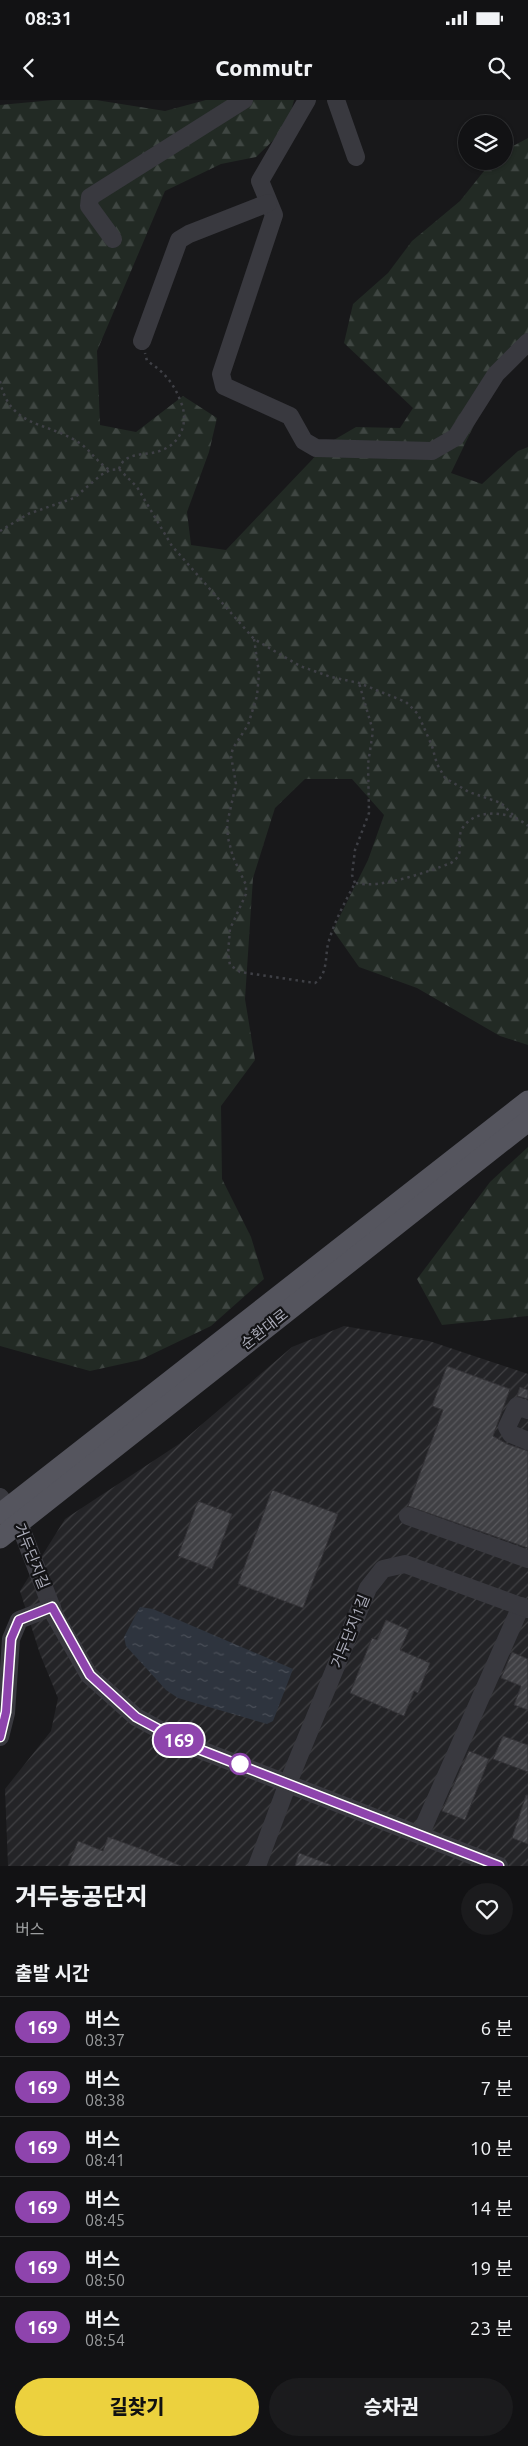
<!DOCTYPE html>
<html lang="ko">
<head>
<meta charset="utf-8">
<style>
  body { margin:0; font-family:Ubuntu,"Noto Sans KR",sans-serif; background:#1b1b1d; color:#f1f3f6; height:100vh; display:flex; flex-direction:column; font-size:19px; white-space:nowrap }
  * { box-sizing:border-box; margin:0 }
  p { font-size:16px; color:#9c9ea0 }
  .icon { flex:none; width:28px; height:28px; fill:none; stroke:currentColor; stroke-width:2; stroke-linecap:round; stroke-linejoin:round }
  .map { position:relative; height:1766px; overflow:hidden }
  .sheet { display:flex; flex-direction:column; background:#121214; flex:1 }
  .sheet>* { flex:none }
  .badge { padding:0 10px; border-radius:16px; font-size:18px; line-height:32px }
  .tools { position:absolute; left:458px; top:15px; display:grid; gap:10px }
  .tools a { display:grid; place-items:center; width:55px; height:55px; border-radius:50%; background:#121214; box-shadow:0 1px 4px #0004,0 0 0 1px #313234; font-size:25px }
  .map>.badge { position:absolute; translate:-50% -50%; box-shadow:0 0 0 2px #fff }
  h2 { padding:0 15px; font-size:19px; line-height:45px }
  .round { display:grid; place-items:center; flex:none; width:52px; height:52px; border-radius:26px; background:#1b1b1d }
  .summary { display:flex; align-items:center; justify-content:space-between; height:85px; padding:0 15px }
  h1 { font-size:24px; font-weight:800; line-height:38px }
  .button { display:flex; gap:10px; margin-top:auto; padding:10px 15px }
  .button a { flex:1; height:58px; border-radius:30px; background:#ecd13e; color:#111; font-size:20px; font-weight:800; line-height:58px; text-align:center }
  .button a+a { background:#1b1b1d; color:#f1f3f6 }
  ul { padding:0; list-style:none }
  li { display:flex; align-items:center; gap:15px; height:60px; padding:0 15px; border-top:1px solid #313234 }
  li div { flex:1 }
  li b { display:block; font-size:19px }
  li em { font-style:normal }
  li .badge { min-width:55px; font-weight:700; text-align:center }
  .status { display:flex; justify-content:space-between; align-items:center; height:35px; padding:0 25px; background:#121214; direction:ltr }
  .status svg { height:14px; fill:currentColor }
  header { display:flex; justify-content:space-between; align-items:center; height:65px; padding:0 15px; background:#121214; font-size:22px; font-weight:800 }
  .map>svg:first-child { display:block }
  .industrial { fill:url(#industrial-furrows) }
  .forest { fill:url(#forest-firs) }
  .water { fill:url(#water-ripples) }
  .building { fill:url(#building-hatch); stroke:#333236 }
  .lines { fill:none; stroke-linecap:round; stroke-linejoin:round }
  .path { stroke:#3f4046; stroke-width:2.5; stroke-dasharray:2.5 4; stroke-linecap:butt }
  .minor { stroke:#39393f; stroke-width:18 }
  .major { stroke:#55555e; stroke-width:21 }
  .line-casing { stroke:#fff; stroke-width:11 }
  .line { stroke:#8e44ad; stroke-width:8 }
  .stop-dot { fill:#fff; stroke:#8e44ad; stroke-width:2.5 }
  .labels { text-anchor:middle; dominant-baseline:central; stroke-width:4.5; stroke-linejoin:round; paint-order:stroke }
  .street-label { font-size:15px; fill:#abacb9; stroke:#131315 }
</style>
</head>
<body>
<div class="status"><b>08:31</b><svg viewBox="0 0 49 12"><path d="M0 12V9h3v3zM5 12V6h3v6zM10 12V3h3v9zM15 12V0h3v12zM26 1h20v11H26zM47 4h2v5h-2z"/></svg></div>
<header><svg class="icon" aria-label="back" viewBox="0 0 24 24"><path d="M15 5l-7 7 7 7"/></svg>Commutr<svg class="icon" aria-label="search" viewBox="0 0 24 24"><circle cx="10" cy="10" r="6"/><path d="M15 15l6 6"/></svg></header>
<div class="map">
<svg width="528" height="1766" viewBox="0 0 528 1766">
  <defs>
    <pattern id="industrial-furrows" width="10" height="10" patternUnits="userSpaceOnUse" patternTransform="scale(1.25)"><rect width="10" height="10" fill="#242427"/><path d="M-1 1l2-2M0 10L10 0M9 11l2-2" fill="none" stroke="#414144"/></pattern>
    <pattern id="forest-firs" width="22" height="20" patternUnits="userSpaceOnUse" patternTransform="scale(1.25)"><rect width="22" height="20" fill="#222a24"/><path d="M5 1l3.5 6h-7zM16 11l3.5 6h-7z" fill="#3f4642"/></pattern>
    <pattern id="water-ripples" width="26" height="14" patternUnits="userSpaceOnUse" patternTransform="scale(1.25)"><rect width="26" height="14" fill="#2e343e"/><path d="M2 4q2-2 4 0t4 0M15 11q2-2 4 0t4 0" fill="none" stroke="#4a4f58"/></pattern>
    <pattern id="building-hatch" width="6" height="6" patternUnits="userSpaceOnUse" patternTransform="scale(1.25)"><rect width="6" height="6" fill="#404044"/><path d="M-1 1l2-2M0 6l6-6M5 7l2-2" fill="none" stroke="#59595d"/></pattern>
  </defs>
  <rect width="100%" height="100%" fill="#18181a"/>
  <path class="industrial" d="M344,1226l85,15 99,33v492h-520l-3,-77 46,-58 7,-33 -18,-44 -20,-63 45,-72 114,-75 113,-97z"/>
  <g class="forest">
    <path d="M53,0h43l69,11 41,-11h88l-7,27 -31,30 -35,7 -56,27 -68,160 3,74 36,7 47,-36 34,22 -8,34 -22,60 4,33 35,5 101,-106 29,-17 44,1 13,-20 -69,-65 9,-39 35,-31 24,-32 48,-40 32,-40h12v-10l24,-13v208l-42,54 -35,73 31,11 36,-33 10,-4v598l-28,-9 -83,-48 -58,-21 -26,-37 35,-70 16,-45 -32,-36h-47l-30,29 -22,70 -8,121 10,61 -34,46 1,73 29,58 13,42 -53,47 -71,34 -50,11 -90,-25v-1241z"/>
    <path d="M528,1047v169l-86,9 -25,-46 73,-97z"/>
  </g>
  <path class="water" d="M140,1507l13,2 140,60 -20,52 -6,3 -89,-26 -12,-8 -40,-44 -2,-9z"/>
  <g class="building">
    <path d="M447,1266l63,23 -17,47 14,8 21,7v97l-120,-42 35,-96 -11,-4z"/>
    <path d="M520,1287l8,3v9l-11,-3z"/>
    <path d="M272,1390l66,24 -35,94 -65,-24z"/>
    <path d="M198,1401l34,13 -20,55 -34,-13z"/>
    <path d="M386,1520l23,10 -9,20 30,13 -12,30 -4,-2 -10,25 -54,-23 22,-55 5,2z"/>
    <path d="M512,1552l16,7v51l-14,-5 7,-19 -20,-8z"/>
    <path d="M503,1636l25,9v27l-35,-13z"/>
    <path d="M469,1651l20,8 -24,61 -23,-9z"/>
    <path d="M526,1695h2v49l-16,-6z"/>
    <path d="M108,1737l36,13 37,16h-113l10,-25 25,10z"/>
    <path d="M299,1753l32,12 -1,1h-35z"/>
  </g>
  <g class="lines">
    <g class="path">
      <path d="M0,281c10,47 45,40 78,61 13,8 19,21 32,28"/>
      <path d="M119,369c6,-19 28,-12 43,-19 19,-7 26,-27 20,-45 -7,-20 -17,-33 -35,-44l-2,-8"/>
      <path d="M0,431l28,-17 46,-16 27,-23 9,-5 9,-1 18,18 35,59 82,93 46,27 31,11 28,6 47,19 12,12 14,32 5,18 8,14 24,14 32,11 16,16"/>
      <path d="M254,539l5,34 -2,23 -9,29 -15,23 -2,8 5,28 -9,40 1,14 5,19 13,28v9l-16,35 -2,25 2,11 10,7 75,11c13,-9 10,-26 13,-39 6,-22 17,-42 27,-61"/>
      <path d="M355,783l-3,-8 3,-25 14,-37 -1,-49 5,-33 -14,-48"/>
      <path d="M356,783c24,6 71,-11 95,-20 16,-11 4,-20 11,-34 12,-22 50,-18 66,-3"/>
    </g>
    <g class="minor">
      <path d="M307,0l-47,81 14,34 -53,159 3,12 66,30 14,25 12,7 116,3 24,-14 40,-63 32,-32"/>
      <path d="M336,0l20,57"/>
      <path d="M113,139l-24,-33 1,-9 154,-97"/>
      <path d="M142,241l37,-101 10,-6 79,-31"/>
      <path d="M528,1310l-11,-4 -10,21 4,7 17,7"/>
      <path d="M0,1397l19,26 36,93 34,59 47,42 52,28 311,121"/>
      <path d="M408,1416l120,43"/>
      <path d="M0,1637l6,-24 5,-74 8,-19 33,-13"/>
      <path d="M420,1735l101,-229"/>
      <path d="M257,1766l31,-83 80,-195 15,-19 22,-5 123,45"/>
    </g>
    <g class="major">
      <path d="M0,1414l528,-413"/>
      <path d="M0,1438l528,-417"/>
    </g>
  </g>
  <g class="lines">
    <defs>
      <path id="line" d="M0,1637l6,-25 5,-73 8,-19 33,-13 38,68 46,42 52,28 311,121"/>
    </defs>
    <use href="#line" class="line-casing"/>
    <use href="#line" class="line"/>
  </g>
  <circle class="stop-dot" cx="240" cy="1664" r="10"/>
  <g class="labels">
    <g class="street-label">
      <text transform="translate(264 1229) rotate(-38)">순환대로</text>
      <text transform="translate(32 1456) rotate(68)">거두단지길</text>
      <text transform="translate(350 1531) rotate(-68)">거두단지1길</text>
    </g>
  </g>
</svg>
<div class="tools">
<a><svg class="icon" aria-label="layers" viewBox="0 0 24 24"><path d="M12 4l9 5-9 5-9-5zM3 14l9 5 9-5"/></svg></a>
</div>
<b class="badge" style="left:179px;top:1640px;background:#8e44ad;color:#fff">169</b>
</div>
<section class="sheet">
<div class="summary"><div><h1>거두농공단지</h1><p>버스</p></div><a class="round"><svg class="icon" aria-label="heart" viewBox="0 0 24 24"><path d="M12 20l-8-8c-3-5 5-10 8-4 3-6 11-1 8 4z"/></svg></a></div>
<h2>출발 시간</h2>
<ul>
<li><span class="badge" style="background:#8e44ad;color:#fff">169</span><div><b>버스</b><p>08:37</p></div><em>6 분</em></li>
<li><span class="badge" style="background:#8e44ad;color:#fff">169</span><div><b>버스</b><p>08:38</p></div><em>7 분</em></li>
<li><span class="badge" style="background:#8e44ad;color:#fff">169</span><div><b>버스</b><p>08:41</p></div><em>10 분</em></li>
<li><span class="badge" style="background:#8e44ad;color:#fff">169</span><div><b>버스</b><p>08:45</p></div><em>14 분</em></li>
<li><span class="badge" style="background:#8e44ad;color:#fff">169</span><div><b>버스</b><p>08:50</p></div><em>19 분</em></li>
<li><span class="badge" style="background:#8e44ad;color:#fff">169</span><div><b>버스</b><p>08:54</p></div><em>23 분</em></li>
</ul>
<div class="button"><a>길찾기</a><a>승차권</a></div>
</section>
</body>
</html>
